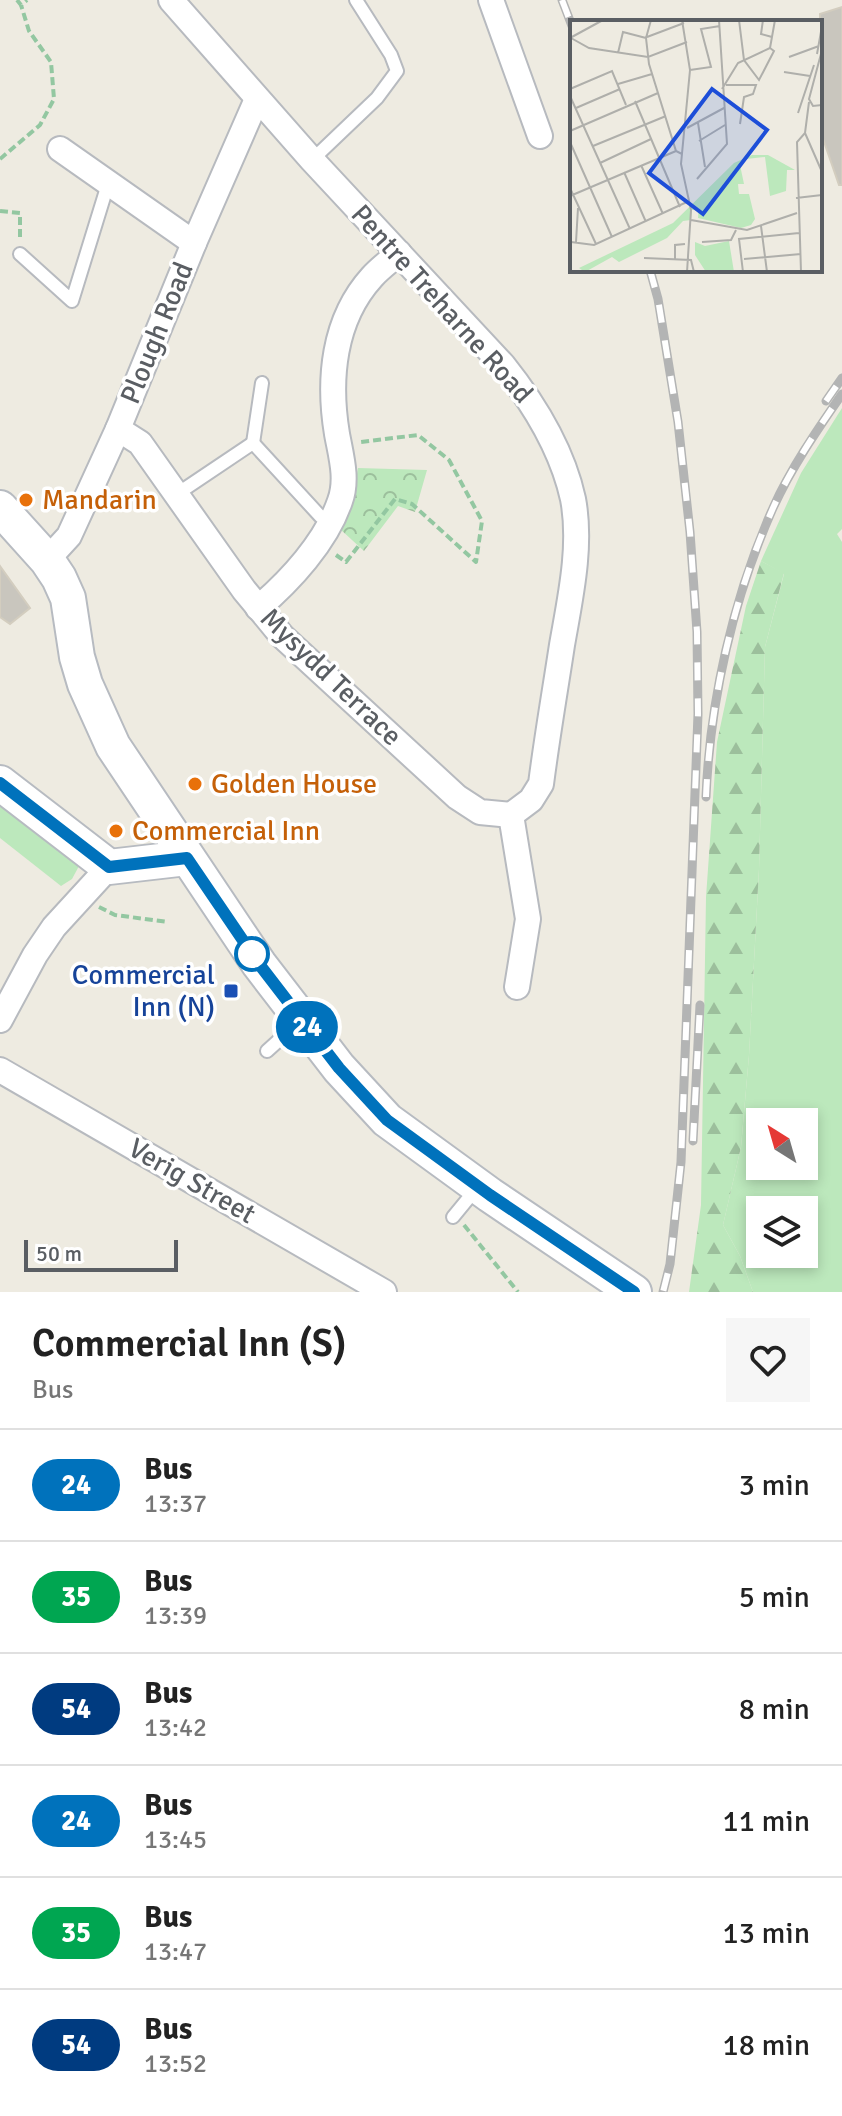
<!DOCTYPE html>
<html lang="en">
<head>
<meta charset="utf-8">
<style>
  body { margin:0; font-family:Signika,sans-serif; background:#f6f6f6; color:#222; height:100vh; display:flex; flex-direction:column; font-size:30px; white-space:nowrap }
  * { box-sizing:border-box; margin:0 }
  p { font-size:26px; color:#767676 }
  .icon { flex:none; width:44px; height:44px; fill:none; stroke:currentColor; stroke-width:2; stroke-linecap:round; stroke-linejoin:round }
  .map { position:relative; height:1292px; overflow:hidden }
  .details { display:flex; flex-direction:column; background:#fff; flex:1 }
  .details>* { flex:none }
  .badge { padding:0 16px; border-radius:26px; font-size:28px; line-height:52px }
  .needle { width:52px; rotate:323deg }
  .tools { position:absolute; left:746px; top:1108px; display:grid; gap:16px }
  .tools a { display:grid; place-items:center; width:72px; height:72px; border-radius:0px; background:#fff; box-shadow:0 4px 12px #0003; font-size:40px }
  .scale { position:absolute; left:24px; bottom:20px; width:154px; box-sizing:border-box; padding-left:8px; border:4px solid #5a5e63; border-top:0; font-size:22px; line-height:28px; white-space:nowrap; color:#5a5e63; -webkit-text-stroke:6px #fff; paint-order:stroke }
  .map>.badge { position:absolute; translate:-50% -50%; box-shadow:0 0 0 4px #fff }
  .round { display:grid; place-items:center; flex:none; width:84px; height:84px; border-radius:0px; background:#f6f6f6 }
  .head { display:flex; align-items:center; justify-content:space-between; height:136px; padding:0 32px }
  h1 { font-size:38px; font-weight:600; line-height:60px }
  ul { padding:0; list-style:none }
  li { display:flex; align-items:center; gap:24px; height:112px; padding:0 32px; border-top:2px solid #e0e0e0 }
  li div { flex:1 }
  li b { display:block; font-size:30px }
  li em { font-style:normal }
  li .badge { min-width:88px; font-weight:700; text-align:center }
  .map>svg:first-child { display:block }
  .grass { fill:#bce8bc; fill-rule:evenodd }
  .forest { fill:url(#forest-firs) }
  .park { fill:url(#park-crowns) }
  .building { fill:#c9c6be; stroke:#d3cdbf; stroke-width:2 }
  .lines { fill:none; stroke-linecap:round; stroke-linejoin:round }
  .lane-casing { stroke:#b7babf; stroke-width:16 }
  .street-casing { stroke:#b7babf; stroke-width:28 }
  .secondary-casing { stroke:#b7bbc1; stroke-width:38 }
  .path { stroke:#93c7a1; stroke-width:4; stroke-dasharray:8 4; stroke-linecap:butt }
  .lane { stroke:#fff; stroke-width:12 }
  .street { stroke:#fff; stroke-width:24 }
  .secondary { stroke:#fff; stroke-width:34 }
  .rail-casing { stroke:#b3b4b4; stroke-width:9 }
  .rail { stroke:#fff; stroke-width:6; stroke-dasharray:18; stroke-linecap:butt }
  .line-casing { stroke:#fff; stroke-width:18 }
  .line { stroke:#0072bc; stroke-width:12 }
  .food-dot { fill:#e8710a; stroke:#fff; stroke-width:3 }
  .stop-dot { fill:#fff; stroke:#0072bc; stroke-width:4 }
  .transit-dot { fill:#1a4fb4; stroke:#fff; stroke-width:3 }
  .labels { text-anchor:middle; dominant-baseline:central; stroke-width:7; stroke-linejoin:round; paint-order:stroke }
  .street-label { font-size:28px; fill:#5a5e63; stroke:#fff }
  .food-label { font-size:28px; fill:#c56008; stroke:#fff; text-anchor:start }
  .transit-label { font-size:28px; fill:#164399; stroke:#fff; text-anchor:end }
  .inset-road { fill:none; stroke:#afafab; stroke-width:2 }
  .view { fill:#1d4ed8; fill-opacity:0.15; stroke:#1d4ed8; stroke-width:4 }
  .inset-edge { fill:none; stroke:#5a5e63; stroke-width:4 }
</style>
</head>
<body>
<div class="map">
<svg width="842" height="1292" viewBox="0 0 842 1292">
  <defs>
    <pattern id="forest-firs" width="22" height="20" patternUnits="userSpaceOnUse" patternTransform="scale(2)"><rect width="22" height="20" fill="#bce8bc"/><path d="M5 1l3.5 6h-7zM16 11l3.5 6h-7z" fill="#9cbf9c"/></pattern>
    <pattern id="park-crowns" width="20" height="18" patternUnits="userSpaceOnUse" patternTransform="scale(2)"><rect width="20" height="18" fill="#bce8bc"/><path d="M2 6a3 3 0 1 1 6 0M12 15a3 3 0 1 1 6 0" fill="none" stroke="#9cbf9c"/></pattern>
  </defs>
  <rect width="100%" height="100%" fill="#eeebe1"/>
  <g class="grass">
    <path d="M842,408v121l-5,5 5,8v750h-89l-13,-36 -17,-31 18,-78 8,-92 10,-186 6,-222 19,-73 -23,-13 40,-88zM760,1122h44v44h-44zM760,1210h44v44h-44z"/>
    <path d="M0,800l74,54 5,12 -7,13 -11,7 -61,-48z"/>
  </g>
  <path class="forest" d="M761,561l23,12 -19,74 -6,222 -10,186 -8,92 -18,78 17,31 13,36h-64l12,-87 5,-308 11,-155 29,-136z"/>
  <path class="park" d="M358,468l69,2 -12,42 -17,-6 -34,45 -24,-22 10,-19z"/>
  <g class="building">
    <path d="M842,7v178h-3l-19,-55v-116z"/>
    <path d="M0,566l30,42 -20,16 -10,-7z"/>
  </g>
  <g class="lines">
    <defs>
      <g id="lane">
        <path d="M312,160l65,-62 20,-27 -6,-16 -35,-55"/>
        <path d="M20,254l52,47 36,-117"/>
        <path d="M253,443l9,-60"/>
        <path d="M177,494l76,-51 67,73 10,7"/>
        <path d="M267,1051l32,-29"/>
        <path d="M453,1217l23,-28"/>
      </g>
      <g id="street">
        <path d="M171,0l141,160 191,205c32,40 59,84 70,134 9,47 -3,100 -11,146 -7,46 -15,92 -21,139l-10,16 -20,15 17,104 -11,68"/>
        <path d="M491,0l49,136"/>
        <path d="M60,149l134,94"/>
        <path d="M118,429l22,14 104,147 38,46 175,161 23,15 31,3"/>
        <path d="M47,560l22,-24 49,-107 76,-186 63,-144"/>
        <path d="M258,608c32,-27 68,-66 82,-107 8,-22 1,-45 -3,-67 -9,-54 -4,-114 35,-157 8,-9 18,-16 27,-24"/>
        <path d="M0,1020l35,-65 19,-28 55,-60"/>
        <path d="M0,1070l384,222"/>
      </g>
      <g id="secondary">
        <path d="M0,508l47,52 12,18 9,20 9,59 8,27 28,62 146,218 80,104 48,52 103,75 144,97"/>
        <path d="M0,783l109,84 78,-9"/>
      </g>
    </defs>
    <use href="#lane" class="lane-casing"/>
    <use href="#street" class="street-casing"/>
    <use href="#secondary" class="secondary-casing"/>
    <g class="path">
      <path d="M17,0l4,5 6,-5"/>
      <path d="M0,159l40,-34 14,-26 -3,-37 -22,-31 -8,-26"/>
      <path d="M0,211l20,2v26"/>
      <path d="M336,555l10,7 49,-63 17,5 64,58 6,-41 -33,-61 -31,-25 -57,7"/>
      <path d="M99,907l16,8 53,7"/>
      <path d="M464,1225l54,67"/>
    </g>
    <use href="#lane" class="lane"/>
    <use href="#street" class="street"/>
    <use href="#secondary" class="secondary"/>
    <defs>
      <g id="rail">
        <path d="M562,0l10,26"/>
        <path d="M650,270l8,29 20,123 12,110 7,100 1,82 -17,448 -11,102 -7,28"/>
        <path d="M826,401l16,-23"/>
        <path d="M706,797c4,-97 27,-199 67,-289 18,-40 44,-78 69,-114"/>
        <path d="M693,1141l7,-136"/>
      </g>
    </defs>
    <use href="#rail" class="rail-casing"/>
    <use href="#rail" class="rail"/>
  </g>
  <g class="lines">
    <defs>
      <path id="line" d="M0,783l109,84 78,-9 72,106 80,104 48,52 103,75 144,97"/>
    </defs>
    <use href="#line" class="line-casing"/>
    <use href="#line" class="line"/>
  </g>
  <g class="food-dot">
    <circle cx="26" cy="500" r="8"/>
    <circle cx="195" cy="784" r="8"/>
    <circle cx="116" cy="831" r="8"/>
  </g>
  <circle class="stop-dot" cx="252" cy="954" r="16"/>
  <rect class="transit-dot" x="223" y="983" width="16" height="16" rx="4"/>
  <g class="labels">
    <g class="street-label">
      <text transform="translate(442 304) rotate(48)">Pentre Treharne Road</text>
      <text transform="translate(157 333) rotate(-68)">Plough Road</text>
      <text transform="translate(331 677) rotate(44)">Mysydd Terrace</text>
      <text transform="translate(192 1181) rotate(30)">Verig Street</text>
    </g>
    <g class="food-label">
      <text x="42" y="500">Mandarin</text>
      <text x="211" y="784">Golden House</text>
      <text x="132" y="831">Commercial Inn</text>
    </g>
    <g class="transit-label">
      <text x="215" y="975">Commercial<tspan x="215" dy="32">Inn (N)</tspan></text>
    </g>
  </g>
  <g transform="translate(570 20)">
    <rect width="252" height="252" fill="#eeebe1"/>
    <path d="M198,135l27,15h-8l-1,21 -16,5 -5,-39 -19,2 -6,6 4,19h-6l1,10h10l6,25 -4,6 -10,3 -43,-10 1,-14 35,-41 18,-8z" fill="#bce8bc"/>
    <path d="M164,143l-37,47h-5l-1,10 -8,1 -16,17 -48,24 -7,-5 -27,15 -6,-4 94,-45z" fill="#bce8bc"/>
    <path d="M159,221l5,31h-28l-11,-17v-13l10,4z" fill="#bce8bc"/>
    <path class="inset-road" d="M81,0l-5,18 3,26 27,87 6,3M112,0l8,50 -9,94 10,46 -4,62M169,0l5,40 15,20 15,-29 -4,-3M193,0l-2,14 11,3M77,17l37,-14M0,18l33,-18M1,18l18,10 59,9 39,-15M252,30l-13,49 4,7 9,-1M48,33l5,-21 23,6M247,34l5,-28M219,37l30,-11M120,50l21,-3 -10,-38 19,-3M214,52l26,4M48,64l34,-10M156,65h30l-3,9 -9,3 -4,27M0,69l42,-18 14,34M152,69l16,-26 32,-15 5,-28M0,76l60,133M65,81l45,106M6,88l44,-19M228,93l16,-48M128,103l7,44M117,108l37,-20M0,111l88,-38M235,113l17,39M129,121l26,-16M0,122l42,95M23,126l73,-30M30,143l51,-24M71,145l22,49M54,152l22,50M127,159l30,-35 -8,-124M0,168l26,56M0,176l106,-45M226,178l26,-3M121,200l56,10 50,-17M191,206l6,46M1,222l23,3 95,-44M6,222l2,-34M132,222l29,-2 5,-10M74,238l47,2 3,12M174,239l57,-5M105,240v-15l10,-1M173,252l-4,-33 60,-6M231,252l-4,-130 8,-9 4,-31"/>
    <path class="view" d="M142,69l55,41 -64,84 -54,-41z"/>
    <rect width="252" height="252" class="inset-edge"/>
  </g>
</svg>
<div class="tools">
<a><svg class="needle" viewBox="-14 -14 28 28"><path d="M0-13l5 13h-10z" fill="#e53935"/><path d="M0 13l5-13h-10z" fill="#767676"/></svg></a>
<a><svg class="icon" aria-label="layers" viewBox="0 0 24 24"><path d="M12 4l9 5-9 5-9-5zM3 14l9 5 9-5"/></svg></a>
</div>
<div class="scale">50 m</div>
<b class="badge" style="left:307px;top:1027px;background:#0072bc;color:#fff">24</b>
</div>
<section class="details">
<div class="head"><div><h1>Commercial Inn (S)</h1><p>Bus</p></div><a class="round"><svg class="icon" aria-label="heart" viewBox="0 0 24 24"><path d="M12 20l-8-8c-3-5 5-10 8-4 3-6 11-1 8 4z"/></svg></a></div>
<ul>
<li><span class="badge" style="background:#0072bc;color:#fff">24</span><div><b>Bus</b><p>13:37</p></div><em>3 min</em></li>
<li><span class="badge" style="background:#00a651;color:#fff">35</span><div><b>Bus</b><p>13:39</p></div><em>5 min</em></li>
<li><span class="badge" style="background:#003b80;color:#fff">54</span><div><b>Bus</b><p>13:42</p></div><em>8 min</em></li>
<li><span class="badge" style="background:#0072bc;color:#fff">24</span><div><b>Bus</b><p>13:45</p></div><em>11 min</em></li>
<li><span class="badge" style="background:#00a651;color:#fff">35</span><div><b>Bus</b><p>13:47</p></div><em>13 min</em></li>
<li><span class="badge" style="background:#003b80;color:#fff">54</span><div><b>Bus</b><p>13:52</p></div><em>18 min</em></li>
</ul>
</section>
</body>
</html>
